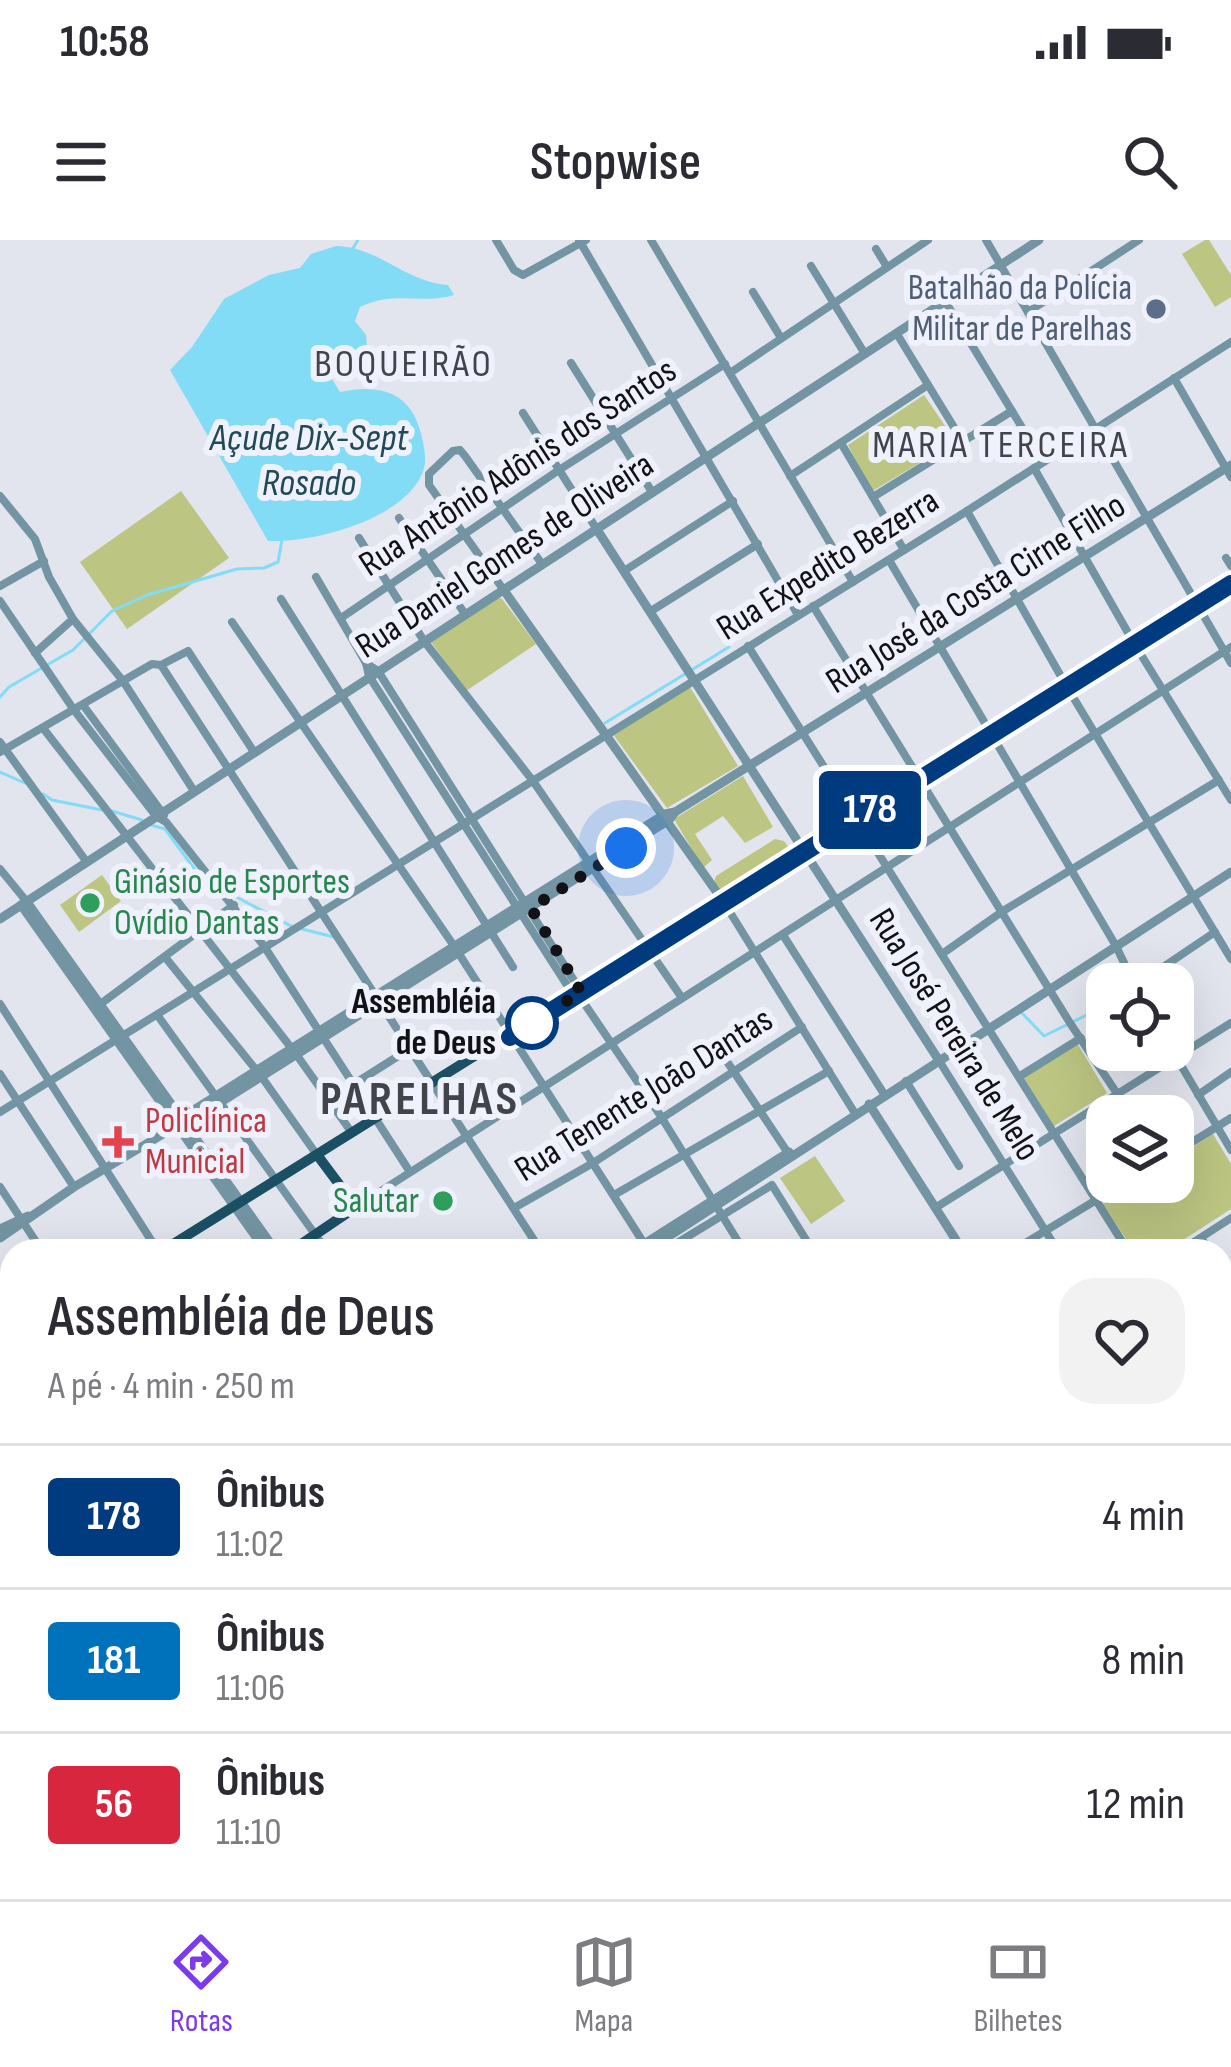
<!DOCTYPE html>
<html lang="pt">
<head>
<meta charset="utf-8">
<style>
  body { margin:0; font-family:"Sofia Sans Condensed",sans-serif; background:#f2f2f3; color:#2b2b33; height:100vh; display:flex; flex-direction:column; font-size:45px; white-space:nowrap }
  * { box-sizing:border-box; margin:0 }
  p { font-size:39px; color:#7c7c81 }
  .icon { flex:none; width:66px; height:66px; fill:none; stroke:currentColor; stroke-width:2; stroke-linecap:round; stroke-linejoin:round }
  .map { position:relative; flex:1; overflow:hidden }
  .sheet { position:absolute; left:0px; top:999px; width:1233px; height:660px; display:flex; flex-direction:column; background:#fff; border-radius:36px 36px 0 0; box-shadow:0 12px 48px #0002 }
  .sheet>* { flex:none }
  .badge { padding:0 24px; border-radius:9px; font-size:42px; line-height:78px }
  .fabs { position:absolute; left:1086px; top:723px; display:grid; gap:24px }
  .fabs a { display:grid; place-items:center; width:108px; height:108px; border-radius:24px; background:#fff; box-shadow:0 12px 48px #0002; font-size:60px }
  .you { position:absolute; width:60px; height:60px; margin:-30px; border:9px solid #fff; border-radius:50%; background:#1a73e8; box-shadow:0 0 0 18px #1a73e833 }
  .map>.badge { position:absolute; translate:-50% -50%; box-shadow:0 0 0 6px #fff }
  .round { display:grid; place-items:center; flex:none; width:126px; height:126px; border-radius:36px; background:#f2f2f3 }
  .summary { display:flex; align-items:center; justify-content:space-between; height:204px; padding:0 48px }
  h1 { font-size:57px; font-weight:600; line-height:90px }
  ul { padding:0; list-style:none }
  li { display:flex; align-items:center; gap:36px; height:144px; padding:0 48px; border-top:3px solid #e1e1e2 }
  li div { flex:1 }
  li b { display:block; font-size:45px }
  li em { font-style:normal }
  li .badge { min-width:132px; font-weight:700; text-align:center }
  .status { display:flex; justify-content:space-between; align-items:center; height:84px; padding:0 60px; background:#fff; direction:ltr }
  .status svg { height:33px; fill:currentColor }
  header { display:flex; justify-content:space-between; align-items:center; height:156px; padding:0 48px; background:#fff; font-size:54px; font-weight:600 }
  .dock { display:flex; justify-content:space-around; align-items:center; height:168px; border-top:3px solid #e1e1e2; background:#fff; font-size:33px; color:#7c7c81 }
  .dock a { display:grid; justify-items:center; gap:6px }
  .dock .active { color:#7c3aed }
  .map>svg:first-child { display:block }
  .green { fill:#bcc582 }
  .water { fill:#82dcf6 }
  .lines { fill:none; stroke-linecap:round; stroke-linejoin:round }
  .stream { stroke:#82dcf6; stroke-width:3 }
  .pedestrian { stroke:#7394a2; stroke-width:4.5 }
  .minor { stroke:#7394a2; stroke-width:8 }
  .tertiary { stroke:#7394a2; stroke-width:9 }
  .primary { stroke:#1b4f63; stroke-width:10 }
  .line-casing { stroke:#fff; stroke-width:27 }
  .line { stroke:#003b80; stroke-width:18 }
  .walk { stroke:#121216; stroke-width:12; stroke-dasharray:0 21.6 }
  .service-dot { fill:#5c6f8a; stroke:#eff1fc; stroke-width:4.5 }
  .leisure-dot { fill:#2e9e5b; stroke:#eff1fc; stroke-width:4.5 }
  .stop-dot { fill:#fff; stroke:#003b80; stroke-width:6 }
  .health-dot { fill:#e0444e; stroke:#eff1fc; stroke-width:4.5 }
  .labels { text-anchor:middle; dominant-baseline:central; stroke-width:12; stroke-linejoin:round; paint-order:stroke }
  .service-label { font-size:36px; fill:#4e5e75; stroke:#eff1fc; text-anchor:end }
  .street-label { font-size:36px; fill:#121216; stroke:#eff1fc }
  .leisure-label { font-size:36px; fill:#27864d; stroke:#eff1fc; text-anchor:start }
  .stop-label { font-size:36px; font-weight:bold; fill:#121216; stroke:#eff1fc; text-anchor:end }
  .health-label { font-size:36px; fill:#be3a42; stroke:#eff1fc; text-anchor:start }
  .neighbourhood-label { font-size:39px; letter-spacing:3px; fill:#42444c; stroke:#eff1fc }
  .water-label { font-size:39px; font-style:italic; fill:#224a56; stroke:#eff1fc }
  .district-label { font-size:48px; font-weight:bold; letter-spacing:3px; fill:#42444c; stroke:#eff1fc }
</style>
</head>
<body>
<div class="status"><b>10:58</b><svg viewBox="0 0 49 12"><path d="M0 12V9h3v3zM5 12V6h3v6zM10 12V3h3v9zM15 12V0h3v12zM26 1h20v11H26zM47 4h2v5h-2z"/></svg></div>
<header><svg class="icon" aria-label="menu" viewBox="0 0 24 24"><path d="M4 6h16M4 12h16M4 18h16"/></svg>Stopwise<svg class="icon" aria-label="search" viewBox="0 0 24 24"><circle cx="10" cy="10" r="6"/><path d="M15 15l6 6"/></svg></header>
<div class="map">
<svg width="1231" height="1659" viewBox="0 0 1231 1659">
  <rect width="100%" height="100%" fill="#e2e4ee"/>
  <g class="green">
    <path d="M1205,0h4l22,35v22l-16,10 -33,-53z"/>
    <path d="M924,155l28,41 -1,8 -80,48 -23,-47z"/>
    <path d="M181,251l48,67 -102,71 -47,-67z"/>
    <path d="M497,357l5,2 34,45 -70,47 -35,-49z"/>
    <path d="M690,447l48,79 -71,42 -55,-75z"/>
    <path d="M743,536l30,51 -28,16 -22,-27 -28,18 17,26 -9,8 -29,-49z"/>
    <path d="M775,599l9,2 5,7 -1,7 -65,40 -9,-13 2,-6z"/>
    <path d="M102,635l19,26 -42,31 -19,-27z"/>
    <path d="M1077,803l30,50 -53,33 -31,-50z"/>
    <path d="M1213,894l18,30v45l-65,42h-32l-31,-47 35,-22h35v-22z"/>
    <path d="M815,916l30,45 -34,23 -31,-46z"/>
  </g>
  <path class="water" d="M336,6c43,1 69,36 112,39l6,10c-34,10 -58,-5 -94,12l-5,14 11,14 1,12 -8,10 -19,2 -13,12 13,21c42,-9 73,1 82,46 3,12 5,25 0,36 -20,46 -109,69 -154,67l-98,-171 22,-23 32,-48 45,-24 31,-7 11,-14z"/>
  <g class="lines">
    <g class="stream">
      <path d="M352,10l6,-10"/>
      <path d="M0,457l9,-10 64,-37 39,-39 35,-16 90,-26 27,-1 14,-6 4,-22"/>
      <path d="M605,483l124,-76"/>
      <path d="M0,532l25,11"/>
      <path d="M43,554l9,6 50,10"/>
      <path d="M112,571l30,9"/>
      <path d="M151,585l14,4 45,61 8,1"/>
      <path d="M227,652l66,35"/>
      <path d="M302,689l32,8"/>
      <path d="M1020,771l24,25 57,-28 6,12"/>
      <path d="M0,1624l12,-10"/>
      <path d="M424,1659l14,-12"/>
    </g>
    <g class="pedestrian">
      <path d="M0,1155l12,18"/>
      <path d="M203,1647l8,12"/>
    </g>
    <g class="minor">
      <path d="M496,0l18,30 9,5 63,-35"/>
      <path d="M579,0l219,375"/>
      <path d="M651,0l202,342"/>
      <path d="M986,0l245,423"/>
      <path d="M876,9l11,18"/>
      <path d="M811,26l54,88"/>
      <path d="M753,52l28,46"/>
      <path d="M945,61l98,161"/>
      <path d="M1028,72l111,-72"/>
      <path d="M897,94l66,108"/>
      <path d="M571,123l81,129"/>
      <path d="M730,133l198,-133"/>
      <path d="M1174,138l57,99"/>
      <path d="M523,173l73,115"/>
      <path d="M841,203l63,107"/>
      <path d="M1034,228l101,177 96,155"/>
      <path d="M790,236l138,-91"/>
      <path d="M0,256l35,43 14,38 24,42 50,62 71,110"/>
      <path d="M873,257l139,-86"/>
      <path d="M967,271l100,176 164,272"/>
      <path d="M399,278l66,96"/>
      <path d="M359,298l65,103 109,140 149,217"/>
      <path d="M1226,318l5,8"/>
      <path d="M889,320l227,386 18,38"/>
      <path d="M624,331l109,-70"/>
      <path d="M316,337l50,86 3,13 205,320 10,7 76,112 84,136"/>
      <path d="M0,346l44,-25"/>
      <path d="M503,349l-74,-104v-11l24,-23 7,-1 5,6 77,108"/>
      <path d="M281,359l232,368"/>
      <path d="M0,361l74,109 82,106 10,6 98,124 146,226"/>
      <path d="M813,366l257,417 62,93"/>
      <path d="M651,371l107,-67"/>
      <path d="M341,378l218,-148 166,-106"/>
      <path d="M232,382l222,324 191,299"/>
      <path d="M748,406l380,605"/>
      <path d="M35,413l38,-34"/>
      <path d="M366,423l12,8 202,319"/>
      <path d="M161,425l27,-14 66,101"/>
      <path d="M83,465l81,110"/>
      <path d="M43,488l253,326 56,79"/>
      <path d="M0,502l86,119"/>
      <path d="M0,512l152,-88 9,1 380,586"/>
      <path d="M0,629l27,33"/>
      <path d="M723,661l133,214"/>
      <path d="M783,695l101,159"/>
      <path d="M942,714l61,-43 216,-131"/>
      <path d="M165,717l96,119 56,79"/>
      <path d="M1138,744l77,-52"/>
      <path d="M0,764l158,247"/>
      <path d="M95,768l139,-103"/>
      <path d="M158,776l169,235"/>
      <path d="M714,802l76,114"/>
      <path d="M1172,810l59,100"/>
      <path d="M938,819l120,192"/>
      <path d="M0,834l74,113"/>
      <path d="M1020,836l61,-38"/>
      <path d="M906,841l53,85"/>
      <path d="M354,844l57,-36"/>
      <path d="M1198,855l33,-23"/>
      <path d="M0,872l967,-601 264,-169"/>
      <path d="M1173,914l58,-36"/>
      <path d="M0,947l42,64"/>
      <path d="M614,955l215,-124"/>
      <path d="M356,967l875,-560"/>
      <path d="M514,968l79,-45 209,-136"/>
      <path d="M935,968l296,-185"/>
      <path d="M1201,998l9,13"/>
      <path d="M664,1011l108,-66 41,66"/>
      <path d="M1012,1011l114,-69"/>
      <path d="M1180,1011l51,-33"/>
      <path d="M1221,1026l10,15"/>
      <path d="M1221,1137l10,-6"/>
      <path d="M1221,1166l10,16"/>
      <path d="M1221,1254l10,-7"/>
      <path d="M1221,1317l10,-7"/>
      <path d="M0,1370l12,17"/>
      <path d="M1221,1418l10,16"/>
      <path d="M0,1433l12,-8"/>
      <path d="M1221,1449l10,-6"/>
      <path d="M0,1456l12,-8"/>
      <path d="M0,1476l12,18"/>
      <path d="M0,1572l12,18"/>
      <path d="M117,1647l8,12"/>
      <path d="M268,1647l8,12"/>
      <path d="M388,1647l8,12"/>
      <path d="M455,1647l7,12"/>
      <path d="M553,1647l8,12"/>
      <path d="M625,1647l7,12"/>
      <path d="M867,1647l8,12"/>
      <path d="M953,1647l7,12"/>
      <path d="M64,1657l16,-10"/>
      <path d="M503,1659l19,-12"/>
      <path d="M896,1659l19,-12"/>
    </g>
    <g class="tertiary">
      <path d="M596,288l342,531"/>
      <path d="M503,349l220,312"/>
      <path d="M27,662l249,349"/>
      <path d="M21,665l245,346"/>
      <path d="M0,679l1039,-679"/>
      <path d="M869,864l94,147"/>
      <path d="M168,891l10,-2 491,-309 6,-8"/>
      <path d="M0,989l28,-13"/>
      <path d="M0,998l74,-51 94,-56 13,-13 484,-304 10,-2 556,-347"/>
      <path d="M633,1011l156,-99"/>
      <path d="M646,1011l585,-379"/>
      <path d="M0,1044l12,19"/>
      <path d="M0,1060l12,19"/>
      <path d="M1221,1078l10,-7"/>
      <path d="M1221,1381l10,-6"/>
      <path d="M700,1647l7,12"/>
      <path d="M312,1659l18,-12"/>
      <path d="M793,1659l20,-12"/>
    </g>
    <g class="primary">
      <path d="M162,1011l1069,-667"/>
      <path d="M291,1011l65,-44 -38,-51"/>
      <path d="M0,1116l12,-8"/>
      <path d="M0,1199l12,-8"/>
      <path d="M0,1250l12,18"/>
      <path d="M190,1647l8,12"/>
      <path d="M211,1647l8,12"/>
    </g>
  </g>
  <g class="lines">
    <defs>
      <path id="line" d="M510,797l721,-453"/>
    </defs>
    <use href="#line" class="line-casing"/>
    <use href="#line" class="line"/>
    <path class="walk" d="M532,783l-10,6 59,-37 -50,-84 95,-60"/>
  </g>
  <circle class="service-dot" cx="1156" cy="69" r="12"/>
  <g class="leisure-dot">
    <circle cx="90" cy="663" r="12"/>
    <circle cx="443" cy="961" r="12"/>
  </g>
  <circle class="stop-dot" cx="532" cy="783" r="24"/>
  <path class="health-dot" d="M112 884h12v12h12v12h-12v12h-12v-12h-12v-12h12z"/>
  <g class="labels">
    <g class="service-label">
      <text x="1132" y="48">Batalhão da Polícia<tspan x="1132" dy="41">Militar de Parelhas</tspan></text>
    </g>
    <g class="street-label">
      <text transform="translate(518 228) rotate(-33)">Rua Antônio Adônis dos Santos</text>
      <text transform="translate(505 316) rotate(-33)">Rua Daniel Gomes de Oliveira</text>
      <text transform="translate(828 325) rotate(-32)">Rua Expedito Bezerra</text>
      <text transform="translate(976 354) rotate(-32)">Rua José da Costa Cirne Filho</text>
      <text transform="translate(954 795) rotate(58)">Rua José Pereira de Melo</text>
      <text transform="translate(644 855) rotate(-32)">Rua Tenente João Dantas</text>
    </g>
    <g class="leisure-label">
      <text x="114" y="642">Ginásio de Esportes<tspan x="114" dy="41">Ovídio Dantas</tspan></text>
      <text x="419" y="961" text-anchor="end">Salutar</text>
    </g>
    <g class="stop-label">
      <text x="496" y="762">Assembléia<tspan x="496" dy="41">de Deus</tspan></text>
    </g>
    <g class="health-label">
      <text x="145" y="881">Policlínica<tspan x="145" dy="41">Municial</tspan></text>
    </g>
    <g class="neighbourhood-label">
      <text x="404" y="124">BOQUEIRÃO</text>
      <text x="1001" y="205">MARIA TERCEIRA</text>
    </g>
    <g class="water-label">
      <text x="309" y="198">Açude Dix-Sept<tspan x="309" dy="45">Rosado</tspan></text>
    </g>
    <g class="district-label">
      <text x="420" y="859">PARELHAS</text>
    </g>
  </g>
</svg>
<div class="fabs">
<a><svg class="icon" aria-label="locate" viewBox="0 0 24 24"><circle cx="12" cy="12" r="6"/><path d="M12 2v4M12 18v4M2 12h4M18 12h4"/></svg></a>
<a><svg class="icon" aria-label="layers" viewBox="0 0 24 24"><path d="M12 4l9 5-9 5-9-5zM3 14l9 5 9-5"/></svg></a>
</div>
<div class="you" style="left:626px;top:608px"></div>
<b class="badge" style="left:870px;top:570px;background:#003b80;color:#fff">178</b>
<section class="sheet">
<div class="summary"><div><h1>Assembléia de Deus</h1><p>A pé · 4 min · 250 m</p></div><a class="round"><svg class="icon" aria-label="heart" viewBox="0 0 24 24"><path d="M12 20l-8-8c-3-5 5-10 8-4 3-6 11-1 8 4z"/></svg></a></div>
<ul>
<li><span class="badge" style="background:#003b80;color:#fff">178</span><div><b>Ônibus</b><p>11:02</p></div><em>4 min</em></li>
<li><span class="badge" style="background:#0072bc;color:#fff">181</span><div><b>Ônibus</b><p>11:06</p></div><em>8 min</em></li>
<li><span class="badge" style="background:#d7263d;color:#fff">56</span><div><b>Ônibus</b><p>11:10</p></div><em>12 min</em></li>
</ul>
</section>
</div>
<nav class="dock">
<a class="active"><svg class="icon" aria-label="directions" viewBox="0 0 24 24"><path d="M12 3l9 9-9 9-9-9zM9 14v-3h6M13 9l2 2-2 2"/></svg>Rotas</a>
<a><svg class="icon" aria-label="map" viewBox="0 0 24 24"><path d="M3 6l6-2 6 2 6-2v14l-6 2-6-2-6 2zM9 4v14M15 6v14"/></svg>Mapa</a>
<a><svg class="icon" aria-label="tickets" viewBox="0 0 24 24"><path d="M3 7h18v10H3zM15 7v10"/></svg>Bilhetes</a>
</nav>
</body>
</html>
